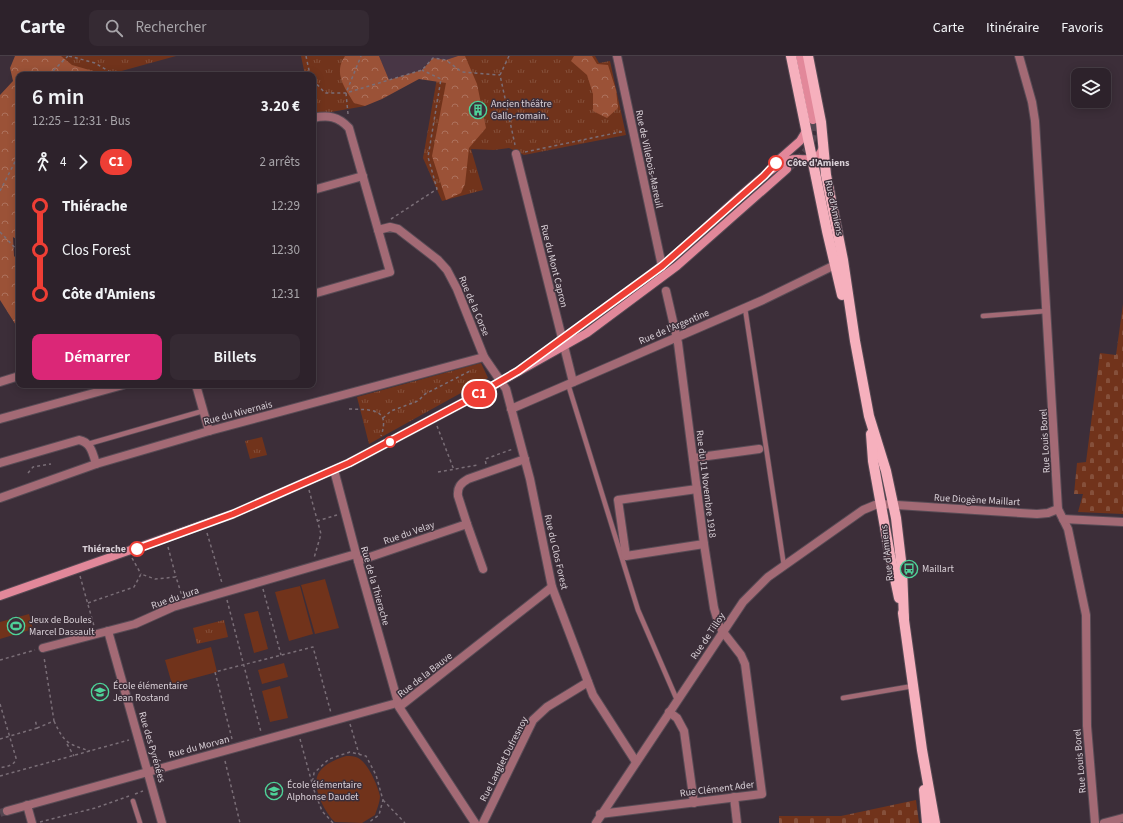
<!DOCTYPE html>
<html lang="fr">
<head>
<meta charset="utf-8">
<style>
  body { margin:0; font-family:"Source Sans 3",sans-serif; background:#352a33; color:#f1f3f6; height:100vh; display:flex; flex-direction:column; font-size:15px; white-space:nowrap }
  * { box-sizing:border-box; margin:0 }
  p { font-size:13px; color:#a7a4a9 }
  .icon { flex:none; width:22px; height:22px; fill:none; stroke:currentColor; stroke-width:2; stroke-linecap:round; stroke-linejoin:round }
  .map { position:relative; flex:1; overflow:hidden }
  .sheet { position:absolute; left:16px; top:16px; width:300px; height:316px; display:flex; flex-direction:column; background:#2d222b; border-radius:8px; box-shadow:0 2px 10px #0003,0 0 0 1px #483f47 }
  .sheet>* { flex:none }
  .badge { padding:0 8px; border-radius:13px; font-size:14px; line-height:26px }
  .buttons { position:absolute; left:1071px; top:12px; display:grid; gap:8px }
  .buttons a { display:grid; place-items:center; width:40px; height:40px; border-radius:8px; background:#2d222b; box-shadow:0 2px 10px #0003,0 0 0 1px #483f47; font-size:20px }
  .map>.badge { position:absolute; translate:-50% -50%; box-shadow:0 0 0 2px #fff }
  .legs { display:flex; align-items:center; gap:6px; height:44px; padding:0 16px; font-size:13px }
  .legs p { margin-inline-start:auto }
  .head { display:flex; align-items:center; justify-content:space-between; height:68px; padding:0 16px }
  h1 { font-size:22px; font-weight:600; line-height:30px }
  .primary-button { display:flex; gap:8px; margin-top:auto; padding:8px 16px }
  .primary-button a { flex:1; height:46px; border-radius:8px; background:#db2777; color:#fff; font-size:16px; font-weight:600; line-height:46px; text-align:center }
  .primary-button a+a { background:#352a33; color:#f1f3f6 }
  ul { padding:0 16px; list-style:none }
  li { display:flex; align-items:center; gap:14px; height:44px; font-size:15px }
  li i { display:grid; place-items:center; width:6px; height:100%; margin:0 5px; background:currentColor }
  li i::after { content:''; width:10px; height:10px; margin:-5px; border:3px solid; border-radius:50%; background:#2d222b }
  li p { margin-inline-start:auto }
  li:first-child i { background:linear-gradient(#0000 50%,currentColor 0) }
  li:last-child i { background:linear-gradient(currentColor 50%,#0000 0) }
  header { display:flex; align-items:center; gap:24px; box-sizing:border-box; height:56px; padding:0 20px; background:#2d222b; border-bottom:1px solid #483f47 }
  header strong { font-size:19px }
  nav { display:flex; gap:22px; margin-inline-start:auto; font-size:14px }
  .search { width:280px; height:36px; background:#352a33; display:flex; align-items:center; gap:10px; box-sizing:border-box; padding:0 14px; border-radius:8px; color:#a7a4a9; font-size:15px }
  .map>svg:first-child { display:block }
  .built { fill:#483645 }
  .grass { fill:url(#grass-tufts) }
  .forest { fill:url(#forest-crowns) }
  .cemetery { fill:url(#cemetery-stones) }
  .pitch { fill:#71331b }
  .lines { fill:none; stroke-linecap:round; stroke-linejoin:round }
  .street-tunnel { stroke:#544651; stroke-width:8; stroke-dasharray:8 4; stroke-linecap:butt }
  .secondary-tunnel { stroke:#544651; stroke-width:8; stroke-dasharray:8 4; stroke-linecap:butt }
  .lane-casing { stroke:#584b55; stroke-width:6 }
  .street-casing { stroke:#584b55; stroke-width:10 }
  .secondary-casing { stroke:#584b55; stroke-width:10 }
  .primary-casing { stroke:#584b55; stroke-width:12 }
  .path { stroke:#7a6e77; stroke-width:1.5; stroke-dasharray:3 3; stroke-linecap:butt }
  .lane { stroke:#a36a75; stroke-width:4.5 }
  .street { stroke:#a36a75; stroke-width:8 }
  .secondary { stroke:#e2889a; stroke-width:8 }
  .primary { stroke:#f6b0bd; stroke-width:10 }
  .line-1-casing { stroke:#fff; stroke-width:9 }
  .line-1 { stroke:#ee3e35; stroke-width:6 }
  .stop-1-dot { fill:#fff; stroke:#ee3e35; stroke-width:2 }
  .labels { text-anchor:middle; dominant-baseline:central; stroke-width:3; stroke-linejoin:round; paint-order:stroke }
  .poi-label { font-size:10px; fill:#d9d0d7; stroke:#3c2e39; text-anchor:start }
  .street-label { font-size:10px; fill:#d9d0d7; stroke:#3c2e39 }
  .stop-label { font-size:10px; font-weight:bold; fill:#d9d0d7; stroke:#3c2e39; text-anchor:start }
</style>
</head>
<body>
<header>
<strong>Carte</strong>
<div class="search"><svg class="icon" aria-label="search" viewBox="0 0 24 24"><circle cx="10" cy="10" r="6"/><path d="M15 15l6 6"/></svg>Rechercher</div>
<nav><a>Carte</a><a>Itinéraire</a><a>Favoris</a></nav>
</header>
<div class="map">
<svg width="1123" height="767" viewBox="0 0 1123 767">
  <defs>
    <pattern id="grass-tufts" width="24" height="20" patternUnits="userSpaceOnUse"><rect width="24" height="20" fill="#71331b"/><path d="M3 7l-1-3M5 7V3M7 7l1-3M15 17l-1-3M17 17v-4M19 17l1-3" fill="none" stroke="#85503b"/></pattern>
    <pattern id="forest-crowns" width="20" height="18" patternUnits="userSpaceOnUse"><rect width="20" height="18" fill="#9b5237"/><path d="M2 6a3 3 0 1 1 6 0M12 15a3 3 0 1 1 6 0" fill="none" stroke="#ad725d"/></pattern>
    <pattern id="cemetery-stones" width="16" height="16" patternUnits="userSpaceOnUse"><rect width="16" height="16" fill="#71331b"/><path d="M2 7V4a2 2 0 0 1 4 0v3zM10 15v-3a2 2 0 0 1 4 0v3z" fill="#85503b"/></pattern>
  </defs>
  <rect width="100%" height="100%" fill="#3c2e39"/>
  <path class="built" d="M379,0h79l-12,4 -13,-2 -11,12 -33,11z"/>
  <g class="grass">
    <path d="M43,0h133l-69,19h-76z"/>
    <path d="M301,0h52l12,50 -51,9 -1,-40h-8z"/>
    <path d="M462,0h133l4,7 11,-2 16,74 -102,20 -15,-7 -15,2 -23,-1 12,41 -41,11 -19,-43 14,-80z"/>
    <path d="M481,307l7,15 -119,66 -12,-47z"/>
    <path d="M262,381l5,18 -17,4 -5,-18z"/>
    <path d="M224,564l4,17 -31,7 -4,-16z"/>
  </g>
  <g class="forest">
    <path d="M15,0h46l11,9 35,10h-88v166l-6,-4 1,19 5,5v69l-19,-30v-205l13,-14 -3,-13z"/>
    <path d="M345,0h34l10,24 33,-10 11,-12 13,2 12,-4h7l12,28 9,44 -17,20 -4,36 -4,9 -15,7 -14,-44 14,-73 -27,-4 -37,20 -17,7 -11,-3c-9,-15 -21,-30 -9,-47z"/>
    <path d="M574,0h18l5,8 11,1 8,25 2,18 -11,10 -14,-7v-17l-6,-19 -16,-14z"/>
  </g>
  <g class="cemetery">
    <path d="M1123,248v210l-45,-2 5,-18h-9l3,-31 9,-1 14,-109 16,2z"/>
    <path d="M916,744l3,23h-140v-7h62z"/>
  </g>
  <g class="pitch">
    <path d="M325,523l14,49 -24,6 -14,-49z"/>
    <path d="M300,530l13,48 -24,7 -14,-49z"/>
    <path d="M258,555l10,38 -14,4 -10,-39z"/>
    <path d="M29,558l4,15 -33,10v-17z"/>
    <path d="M211,591l6,25 -45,12 -7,-24z"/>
    <path d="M284,607l4,14 -26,7 -4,-14z"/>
    <path d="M280,630l8,32 -18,4 -8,-31z"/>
    <path d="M346,700c5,0 11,0 15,4 8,6 17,26 19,36 0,6 -3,13 -5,19l-13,8 -27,-1c-9,-8 -22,-32 -18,-45 3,-11 18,-18 29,-21z"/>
  </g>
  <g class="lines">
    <path class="street-tunnel" d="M0,757l7,-2"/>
    <path class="secondary-tunnel" d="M787,113c18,-15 29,-23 26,-49"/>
    <defs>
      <g id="lane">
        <path d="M745,252l39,258"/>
        <path d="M983,260l63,-5"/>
        <path d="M568,328l70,226 39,90"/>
        <path d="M88,388l115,-33"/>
        <path d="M843,642l70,-12"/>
        <path d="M133,745l7,22"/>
      </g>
      <g id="street">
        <path d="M617,0l45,210"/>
        <path d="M1019,0l13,46 3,19 23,388 10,20 18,86 1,111 8,97"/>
        <path d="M313,62c15,-3 25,-2 36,10l41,144 -77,22"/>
        <path d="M516,98l57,228"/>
        <path d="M313,134l50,-14"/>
        <path d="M378,174l12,-3 8,2 40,31 9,10 10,19 27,68 22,32 24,90 22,108 41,108 43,67"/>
        <path d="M0,326l19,-6"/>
        <path d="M196,329l13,46"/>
        <path d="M511,353l252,-109 76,-37"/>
        <path d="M0,363l123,-34"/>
        <path d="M693,402l66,-9"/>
        <path d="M0,407l79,-23c12,2 14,14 17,24"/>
        <path d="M334,414l24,91 41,145"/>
        <path d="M697,433l-79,11 8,56 78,-12"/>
        <path d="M0,442l96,-34 113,-33 275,-74"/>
        <path d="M1063,463l60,3"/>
        <path d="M467,468l16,45"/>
        <path d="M358,505l109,-37 -9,-28c-1,-9 3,-13 10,-17l57,-20"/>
        <path d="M108,575l54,192"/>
        <path d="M43,592l92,-24 38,-17 183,-53"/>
        <path d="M669,656l8,6 7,13 10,72"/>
        <path d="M734,741l3,26"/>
        <path d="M27,749l5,18"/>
        <path d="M7,755l390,-108"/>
        <path d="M600,758l162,-20 -17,-130 -4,-9 -18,-23 -4,-7 -5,-17 -10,-64 -26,-201 -12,-52"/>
        <path d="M475,767l-76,-116 153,-120"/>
        <path d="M483,767l50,-103 14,-13 41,-25"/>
        <path d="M596,767l147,-221 25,-25 95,-67 12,-5 6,-1 156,10 11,-1 10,-4"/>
        <path d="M1104,767l19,-5"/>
      </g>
      <g id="secondary">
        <path d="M800,0l13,64"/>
        <path d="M775,107l25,-22 6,-10"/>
        <path d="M547,295c40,-31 82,-59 121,-90 33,-27 62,-58 96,-85 7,-6 16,-13 25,-16 15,-4 28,7 35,-15"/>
        <path d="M0,540l233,-82 116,-51 119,-63 119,-67 90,-67 110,-97"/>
      </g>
      <g id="primary">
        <path d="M791,0l36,175 15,64"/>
        <path d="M808,0l13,66 5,53 17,85 12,81 14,75 17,55 10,47 6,51 2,50"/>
        <path d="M871,378l2,27 17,94 9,43"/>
        <path d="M903,557l19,137 13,73"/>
        <path d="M924,734l3,33"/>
      </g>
    </defs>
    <use href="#lane" class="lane-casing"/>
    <use href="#street" class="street-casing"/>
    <use href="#secondary" class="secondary-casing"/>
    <use href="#primary" class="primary-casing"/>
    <g class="path">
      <path d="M69,0l26,7 20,12"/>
      <path d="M306,0l4,19"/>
      <path d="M509,0l-9,19 15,70"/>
      <path d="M49,19l19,-19"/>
      <path d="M313,24l12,13h21l76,-23 11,-12 13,2 16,12 38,3"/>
      <path d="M348,58l-2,-21 15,-37"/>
      <path d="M525,96l100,-21"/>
      <path d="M0,135l19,-37"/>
      <path d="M391,163l46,-30 -9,-32 13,-78 -19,-9"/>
      <path d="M0,176l19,20"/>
      <path d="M349,353c21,1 42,-2 32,27"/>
      <path d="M383,362l8,-7 27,-10 7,-7 45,-23"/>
      <path d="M437,370l17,44"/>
      <path d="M486,408l-1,-5 28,-10"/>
      <path d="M438,416l40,-7"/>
      <path d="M28,417l5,-6 18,-3"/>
      <path d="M309,434l12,44 -7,24"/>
      <path d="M317,465l20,-6"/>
      <path d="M207,477l15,50"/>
      <path d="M168,491l8,30"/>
      <path d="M132,502l9,16"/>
      <path d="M80,520l14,50"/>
      <path d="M263,533l18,66"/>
      <path d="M227,544l34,132"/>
      <path d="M88,547l46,-16 7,-13 14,5 21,-2 6,19"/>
      <path d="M0,604l35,-10"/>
      <path d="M0,648l16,54c-1,8 -9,8 -16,10"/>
      <path d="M54,665c10,22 14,23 36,30"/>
      <path d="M350,668l9,30"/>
      <path d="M37,672l17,-7 -10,-64"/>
      <path d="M0,683l37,-11 -2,-9"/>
      <path d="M232,683l-17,-67 98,-25 18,66"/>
      <path d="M300,683l12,44"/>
      <path d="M67,688l7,12"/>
      <path d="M225,705l15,62"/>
      <path d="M0,720l129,-36"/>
      <path d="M135,738l8,-3"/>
      <path d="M383,744l22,23"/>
      <path d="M40,766l55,-14 34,-12"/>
      <path d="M333,767l-11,-12 -10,-26 2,-12 15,-14 21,-7 16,4 10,19 7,25 -4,15 -11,8"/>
    </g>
    <use href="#lane" class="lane"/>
    <use href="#street" class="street"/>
    <use href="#secondary" class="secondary"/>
    <use href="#primary" class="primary"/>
  </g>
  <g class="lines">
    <defs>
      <path id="line-1" d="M137,493l96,-35 116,-51 119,-63 50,-29 144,-105 102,-90 12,-13"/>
    </defs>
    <use href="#line-1" class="line-1-casing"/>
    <use href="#line-1" class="line-1"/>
  </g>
  <defs>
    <symbol id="building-ring" viewBox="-11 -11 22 22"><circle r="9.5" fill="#3c2e39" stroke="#4ed399" stroke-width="1.5"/><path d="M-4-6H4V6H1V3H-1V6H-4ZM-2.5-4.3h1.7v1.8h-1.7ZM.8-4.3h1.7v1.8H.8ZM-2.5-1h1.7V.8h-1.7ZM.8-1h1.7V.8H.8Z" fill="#4ed399"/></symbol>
    <symbol id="bus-ring" viewBox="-11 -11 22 22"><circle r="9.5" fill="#3c2e39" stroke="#4ed399" stroke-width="1.5"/><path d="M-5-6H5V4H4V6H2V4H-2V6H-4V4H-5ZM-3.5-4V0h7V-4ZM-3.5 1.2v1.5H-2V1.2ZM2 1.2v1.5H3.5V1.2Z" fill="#4ed399"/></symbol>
    <symbol id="stadium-ring" viewBox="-11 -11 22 22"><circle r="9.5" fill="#3c2e39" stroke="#4ed399" stroke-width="1.5"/><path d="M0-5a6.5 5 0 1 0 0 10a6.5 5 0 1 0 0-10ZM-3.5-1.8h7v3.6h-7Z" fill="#4ed399"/></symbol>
    <symbol id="school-ring" viewBox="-11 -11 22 22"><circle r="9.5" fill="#3c2e39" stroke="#4ed399" stroke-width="1.5"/><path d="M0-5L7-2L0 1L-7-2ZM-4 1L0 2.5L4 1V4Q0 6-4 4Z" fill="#4ed399"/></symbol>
  </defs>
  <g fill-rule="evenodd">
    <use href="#building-ring" x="468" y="44" width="20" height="20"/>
    <use href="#bus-ring" x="899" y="503" width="20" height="20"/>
    <use href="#stadium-ring" x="6" y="560" width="20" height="20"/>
    <use href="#school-ring" x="90" y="626" width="20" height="20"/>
    <use href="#school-ring" x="264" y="725" width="20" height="20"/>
  </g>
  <g class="stop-1-dot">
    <circle cx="776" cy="107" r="7"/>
    <circle cx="390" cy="386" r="5"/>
    <circle cx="137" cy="493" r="7"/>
  </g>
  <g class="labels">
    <g class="poi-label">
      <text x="491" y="48">Ancien théâtre<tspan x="491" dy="12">Gallo-romain.</tspan></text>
      <text x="922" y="513">Maillart</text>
      <text x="29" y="564">Jeux de Boules<tspan x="29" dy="12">Marcel Dassault</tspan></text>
      <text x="113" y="630">École élémentaire<tspan x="113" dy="12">Jean Rostand</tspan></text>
      <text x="287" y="729">École élémentaire<tspan x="287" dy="12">Alphonse Daudet</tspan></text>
    </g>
    <g class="street-label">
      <text transform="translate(649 103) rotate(78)">Rue de Villebois-Mareuil</text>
      <text transform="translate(834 152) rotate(78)">Rue d'Amiens</text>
      <text transform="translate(554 210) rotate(76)">Rue du Mont Capron</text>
      <text transform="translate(474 250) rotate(67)">Rue de la Corse</text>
      <text transform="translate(674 271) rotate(-23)">Rue de l'Argentine</text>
      <text transform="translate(238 357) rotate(-15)">Rue du Nivernais</text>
      <text transform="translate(1045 385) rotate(-93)">Rue Louis Borel</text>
      <text transform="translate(706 428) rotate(83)">Rue du 11 Novembre 1918</text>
      <text transform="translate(977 444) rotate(3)">Rue Diogène Maillart</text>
      <text transform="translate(409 477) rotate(-19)">Rue du Velay</text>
      <text transform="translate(556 496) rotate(77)">Rue du Clos Forest</text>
      <text transform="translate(887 497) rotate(-96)">Rue d'Amiens</text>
      <text transform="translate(375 530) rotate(74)">Rue de la Thierache</text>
      <text transform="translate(175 542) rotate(-19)">Rue du Jura</text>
      <text transform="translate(708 580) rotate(-56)">Rue de Tilloy</text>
      <text transform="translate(425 619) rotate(-38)">Rue de la Bauve</text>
      <text transform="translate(152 691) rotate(74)">Rue des Pyrénées</text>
      <text transform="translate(199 691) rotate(-15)">Rue du Morvan</text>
      <text transform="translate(504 703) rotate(-63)">Rue Langlet Dufresnoy</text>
      <text transform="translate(1080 705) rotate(-95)">Rue Louis Borel</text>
      <text transform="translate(717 733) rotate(-7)">Rue Clément Ader</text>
    </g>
    <g class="stop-label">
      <text x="787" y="107">Côte d'Amiens</text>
      <text x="126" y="493" text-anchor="end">Thiérache</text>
    </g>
  </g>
</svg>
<div class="buttons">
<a><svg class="icon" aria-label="layers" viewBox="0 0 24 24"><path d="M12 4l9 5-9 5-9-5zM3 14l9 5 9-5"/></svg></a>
</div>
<b class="badge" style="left:479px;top:338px;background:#ee3e35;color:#fff">C1</b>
<section class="sheet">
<div class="head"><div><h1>6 min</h1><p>12:25 – 12:31 · Bus</p></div><b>3.20 €</b></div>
<div class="legs"><svg class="icon" aria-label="walk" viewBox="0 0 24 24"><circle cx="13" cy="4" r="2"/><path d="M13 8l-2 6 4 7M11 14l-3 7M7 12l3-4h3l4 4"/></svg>4<svg class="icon" aria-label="forward" viewBox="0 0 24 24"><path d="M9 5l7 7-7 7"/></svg><b class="badge" style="background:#ee3e35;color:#fff">C1</b><p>2 arrêts</p></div>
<ul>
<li><i style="color:#ee3e35"></i><b>Thiérache</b><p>12:29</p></li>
<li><i style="color:#ee3e35"></i><span>Clos Forest</span><p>12:30</p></li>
<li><i style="color:#ee3e35"></i><b>Côte d'Amiens</b><p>12:31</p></li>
</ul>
<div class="primary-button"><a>Démarrer</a><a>Billets</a></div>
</section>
</div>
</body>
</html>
